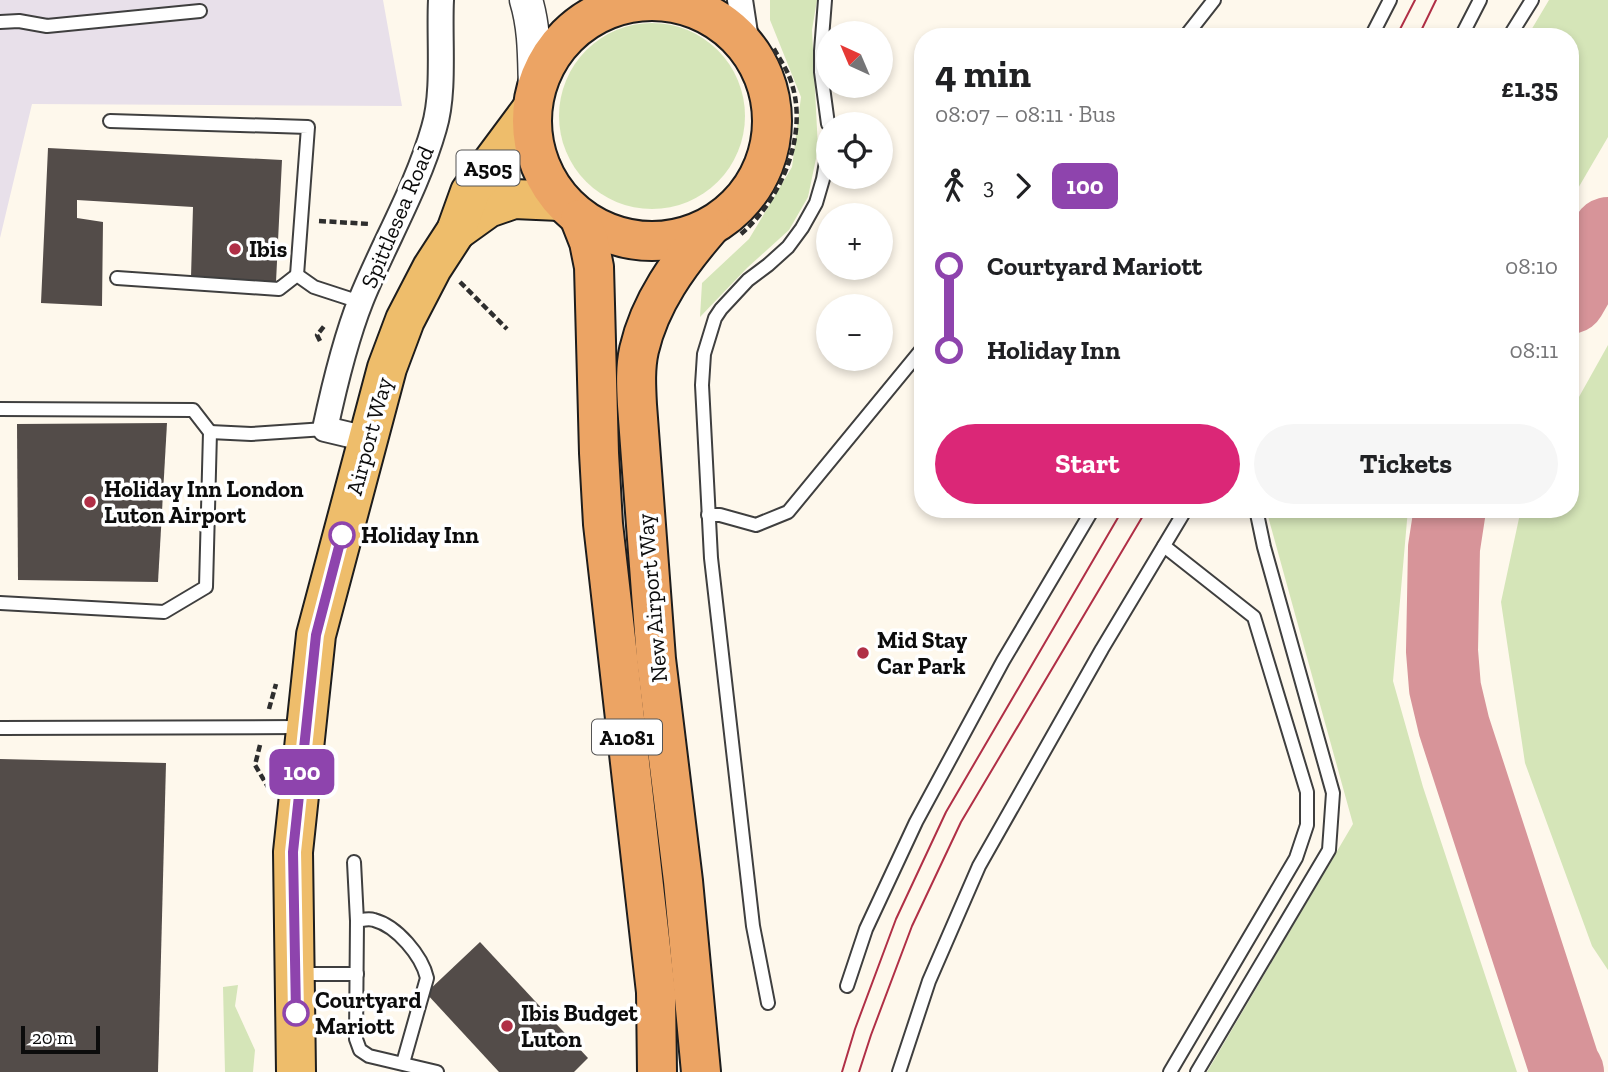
<!DOCTYPE html>
<html lang="en">
<head>
<meta charset="utf-8">
<style>
  body { margin:0; font-family:"Zilla Slab",serif; background:#f6f6f6; color:#202124; height:100vh; display:flex; flex-direction:column; font-size:26px; white-space:nowrap }
  * { box-sizing:border-box; margin:0 }
  p { font-size:23px; color:#757577 }
  .icon { flex:none; width:38px; height:38px; fill:none; stroke:currentColor; stroke-width:2; stroke-linecap:round; stroke-linejoin:round }
  .map { position:relative; flex:1; overflow:hidden }
  .side { position:absolute; left:914px; top:28px; width:665px; height:490px; display:flex; flex-direction:column; background:#fff; border-radius:28px; box-shadow:0 4px 10px #0003 }
  .side>* { flex:none }
  .badge { padding:0 14px; border-radius:10px; font-size:24px; line-height:46px }
  .needle { width:46px; rotate:316deg }
  .tools { position:absolute; left:816px; top:21px; display:grid; gap:14px }
  .tools a { display:grid; place-items:center; width:77px; height:77px; border-radius:50%; background:#fff; box-shadow:0 4px 10px #0003; font-size:35px }
  .scale { position:absolute; left:21px; bottom:18px; width:79px; box-sizing:border-box; padding-left:7px; border:4px solid #0c0c0c; border-top:0; font-size:19px; line-height:24px; white-space:nowrap; color:#0c0c0c; -webkit-text-stroke:5px #fff; paint-order:stroke }
  .map>.badge { position:absolute; translate:-50% -50%; box-shadow:0 0 0 4px #fff }
  .legs { display:flex; align-items:center; gap:10px; height:77px; padding:0 21px; font-size:23px }
  .legs p { margin-inline-start:auto }
  .overview { display:flex; align-items:center; justify-content:space-between; height:119px; padding:0 21px }
  h1 { font-size:38px; font-weight:800; line-height:52px }
  .action { display:flex; gap:14px; margin-top:auto; padding:14px 21px }
  .action a { flex:1; height:80px; border-radius:42px; background:#db2777; color:#fff; font-size:28px; font-weight:800; line-height:80px; text-align:center }
  .action a+a { background:#f6f6f6; color:#202124 }
  ul { padding:0 21px; list-style:none }
  li { display:flex; align-items:center; gap:24px; height:84px; font-size:26px }
  li i { display:grid; place-items:center; width:10px; height:100%; margin:0 9px; background:currentColor }
  li i::after { content:''; width:18px; height:18px; margin:-9px; border:5px solid; border-radius:50%; background:#fff }
  li p { margin-inline-start:auto }
  li:first-child i { background:linear-gradient(#0000 50%,currentColor 0) }
  li:last-child i { background:linear-gradient(currentColor 50%,#0000 0) }
  .map>svg:first-child { display:block }
  .industrial { fill:#e8e0ea }
  .green { fill:#d5e5b8 }
  .lines { fill:none; stroke-linecap:round; stroke-linejoin:round }
  .taxiway { stroke:#d79499; stroke-width:72 }
  .building { fill:#534c49 }
  .service-casing { stroke:#3f3f3f; stroke-width:16 }
  .minor-casing { stroke:#3f3f3f; stroke-width:28 }
  .tertiary-casing { stroke:#3f3f3f; stroke-width:35 }
  .primary-casing { stroke:#1d1d1d; stroke-width:42 }
  .trunk-casing { stroke:#1d1d1d; stroke-width:42 }
  .path { stroke:#2e2e2e; stroke-width:4.5; stroke-dasharray:7 3.5; stroke-linecap:butt }
  .service { stroke:#fff; stroke-width:12 }
  .minor { stroke:#fff; stroke-width:24 }
  .tertiary { stroke:#fff; stroke-width:32 }
  .primary { stroke:#eebd6b; stroke-width:38 }
  .trunk { stroke:#eca464; stroke-width:38 }
  .tram { stroke:#b02f46; stroke-width:2 }
  .line-1-casing { stroke:#fff; stroke-width:16 }
  .line-1 { stroke:#8e44ad; stroke-width:10 }
  .poi-dot { fill:#b02f46; stroke:#fff; stroke-width:2.5 }
  .stop-1-dot { fill:#fff; stroke:#8e44ad; stroke-width:3.5 }
  .labels { text-anchor:middle; dominant-baseline:central; stroke-width:7; stroke-linejoin:round; paint-order:stroke }
  .shield { fill:#fff; stroke:#555; stroke-width:2 }
  .shield-label { font-size:21px; font-weight:bold; fill:#0c0c0c }
  .street-label { font-size:23px; fill:#0c0c0c; stroke:#fff }
  .poi-label { font-size:23px; font-weight:bold; fill:#0c0c0c; stroke:#fff; text-anchor:start }
  .stop-label { font-size:23px; font-weight:bold; fill:#0c0c0c; stroke:#fff; text-anchor:start }
</style>
</head>
<body>
<div class="map">
<svg width="1608" height="1072" viewBox="0 0 1608 1072">
  <rect width="100%" height="100%" fill="#fef8ec"/>
  <path class="industrial" d="M0,0h383l19,106 -370,-2 -32,134z"/>
  <g class="green">
    <path d="M770,0h47l-5,30 6,119 -10,48 -19,33 -42,38 -47,49 2,-34 47,-44 43,-72 9,-70 -31,-77z"/>
    <path d="M1549,0h59v137l-38,65v-165h-43z"/>
    <circle cx="652" cy="116" r="93"/>
    <path d="M1608,345v625l-16,-24 -67,-183 -24,-161 20,-93h49v-96z"/>
    <path d="M1266,509h142l-15,172 30,106 94,285h-310l146,-248z"/>
    <path d="M238,985l-3,21 20,44 -2,22h-28l-2,-85z"/>
  </g>
  <g class="lines">
    <g class="taxiway">
      <path d="M1570,298l38,-65"/>
      <path d="M1450,509l-6,39 -2,103 3,37 9,38 110,339 4,7"/>
    </g>
  </g>
  <g class="building">
    <path d="M48,148l234,12 -6,122 -85,-5 2,-70 -116,-7v18l26,4 -1,84 -61,-3z"/>
    <path d="M167,423l-9,159 -140,-2 -1,-156z"/>
    <path d="M0,759l166,4 -8,309h-158z"/>
    <path d="M480,942l108,116 -14,14h-75l-73,-79z"/>
  </g>
  <g class="lines">
    <defs>
      <g id="service">
        <path d="M825,0l-4,51v21l7,52"/>
        <path d="M0,22l19,-1 28,5 153,-15"/>
        <path d="M1185,37l29,-37"/>
        <path d="M1371,37l19,-37"/>
        <path d="M1461,37l19,-37"/>
        <path d="M1509,37l23,-37"/>
        <path d="M110,121l198,6 -11,148 17,12 46,15"/>
        <path d="M117,278l162,11 18,-14"/>
        <path d="M0,409l193,1 17,22 -4,155 -42,25 -164,-9"/>
        <path d="M210,432l41,2 74,-5"/>
        <path d="M708,515h12l36,10 32,-13 134,-163"/>
        <path d="M1164,546l90,71 53,175v33l-11,33 -126,214"/>
        <path d="M0,728l301,-1"/>
        <path d="M354,862l3,59"/>
        <path d="M299,974h58"/>
        <path d="M847,986l19,-57 50,-107 87,-161 90,-152"/>
        <path d="M768,1003l-15,-77 -42,-368 -9,-173 2,-31 11,-36 6,-9 27,-29 20,-15 20,-18 14,-19 14,-25 7,-24 5,-28"/>
        <path d="M403,1063l24,-85c-5,-22 -30,-52 -53,-58 -6,-2 -11,0 -17,1l-1,118 4,11 9,6 68,16"/>
        <path d="M899,1072l30,-91 50,-115 123,-217 84,-140"/>
        <path d="M1197,1072l132,-222 4,-57 -69,-246 -8,-38"/>
      </g>
      <g id="minor">
        <path d="M740,0l7,46"/>
        <path d="M367,439l-42,-10c9,-42 20,-89 36,-129 23,-57 56,-112 73,-172 11,-36 5,-89 7,-128"/>
      </g>
      <g id="tertiary">
        <path d="M526,0c9,29 8,60 9,91"/>
        <path d="M627,0l4,2"/>
      </g>
      <g id="primary">
        <path d="M456,231l32,-23 26,-9 46,2"/>
        <path d="M296,1072l-3,-220 23,-217 71,-267 18,-48 27,-52 24,-37 14,-39 61,-82"/>
      </g>
      <g id="trunk">
        <circle cx="652" cy="121" r="120"/>
        <path d="M580,219l9,23 5,25 5,186 4,71 53,468 1,80"/>
        <path d="M701,1072l-18,-191 -27,-222 -19,-254c-1,-19 -2,-37 2,-55 11,-48 40,-87 71,-123"/>
      </g>
    </defs>
    <use href="#service" class="service-casing"/>
    <use href="#minor" class="minor-casing"/>
    <use href="#tertiary" class="tertiary-casing"/>
    <use href="#primary" class="primary-casing"/>
    <use href="#trunk" class="trunk-casing"/>
    <g class="path">
      <path d="M319,221l51,3"/>
      <path d="M741,234c42,-36 70,-105 48,-158 -4,-10 -11,-19 -16,-29"/>
      <path d="M460,282l47,47"/>
      <path d="M320,341l-3,-6 8,-10"/>
      <path d="M269,709l7,-25"/>
      <path d="M260,745l-5,20 13,22"/>
    </g>
    <use href="#service" class="service"/>
    <use href="#minor" class="minor"/>
    <use href="#tertiary" class="tertiary"/>
    <use href="#primary" class="primary"/>
    <use href="#trunk" class="trunk"/>
    <g class="tram">
      <path d="M1396,37l19,-37"/>
      <path d="M1418,37l18,-37"/>
      <path d="M842,1072l13,-43 41,-110 50,-107 177,-303"/>
      <path d="M859,1072l12,-37 41,-109 49,-104 186,-313"/>
    </g>
  </g>
  <g class="lines">
    <defs>
      <path id="line-1" d="M296,1013l-3,-161 23,-217 26,-100"/>
    </defs>
    <use href="#line-1" class="line-1-casing"/>
    <use href="#line-1" class="line-1"/>
  </g>
  <g class="poi-dot">
    <circle cx="235" cy="249" r="7"/>
    <circle cx="90" cy="502" r="7"/>
    <circle cx="863" cy="653" r="7"/>
    <circle cx="507" cy="1026" r="7"/>
  </g>
  <g class="stop-1-dot">
    <circle cx="342" cy="535" r="12"/>
    <circle cx="296" cy="1013" r="12"/>
  </g>
  <g class="labels">
    <g class="shield">
      <rect x="456.5" y="150.5" width="63" height="35" rx="5"/>
      <rect x="592" y="719.5" width="70" height="35" rx="5"/>
    </g>
    <g class="shield-label">
      <text x="488" y="168">A505</text>
      <text x="627" y="737">A1081</text>
    </g>
    <g class="street-label">
      <text transform="translate(397 217) rotate(-67)">Spittlesea Road</text>
      <text transform="translate(369 436) rotate(-75)">Airport Way</text>
      <text transform="translate(652 598) rotate(-95)">New Airport Way</text>
    </g>
    <g class="poi-label">
      <text x="249" y="249">Ibis</text>
      <text x="104" y="489">Holiday Inn London<tspan x="104" dy="26">Luton Airport</tspan></text>
      <text x="877" y="640">Mid Stay<tspan x="877" dy="26">Car Park</tspan></text>
      <text x="521" y="1013">Ibis Budget<tspan x="521" dy="26">Luton</tspan></text>
    </g>
    <g class="stop-label">
      <text x="361" y="535">Holiday Inn</text>
      <text x="315" y="1000">Courtyard<tspan x="315" dy="26">Mariott</tspan></text>
    </g>
  </g>
</svg>
<div class="tools">
<a><svg class="needle" viewBox="-14 -14 28 28"><path d="M0-13l5 13h-10z" fill="#e53935"/><path d="M0 13l5-13h-10z" fill="#757577"/></svg></a>
<a><svg class="icon" aria-label="locate" viewBox="0 0 24 24"><circle cx="12" cy="12" r="6"/><path d="M12 2v4M12 18v4M2 12h4M18 12h4"/></svg></a>
<a>+</a>
<a>−</a>
</div>
<div class="scale">20 m</div>
<b class="badge" style="left:302px;top:772px;background:#8e44ad;color:#fff">100</b>
<section class="side">
<div class="overview"><div><h1>4 min</h1><p>08:07 – 08:11 · Bus</p></div><b>£1.35</b></div>
<div class="legs"><svg class="icon" aria-label="walk" viewBox="0 0 24 24"><circle cx="13" cy="4" r="2"/><path d="M13 8l-2 6 4 7M11 14l-3 7M7 12l3-4h3l4 4"/></svg>3<svg class="icon" aria-label="forward" viewBox="0 0 24 24"><path d="M9 5l7 7-7 7"/></svg><b class="badge" style="background:#8e44ad;color:#fff">100</b></div>
<ul>
<li><i style="color:#8e44ad"></i><b>Courtyard Mariott</b><p>08:10</p></li>
<li><i style="color:#8e44ad"></i><b>Holiday Inn</b><p>08:11</p></li>
</ul>
<div class="action"><a>Start</a><a>Tickets</a></div>
</section>
</div>
</body>
</html>
